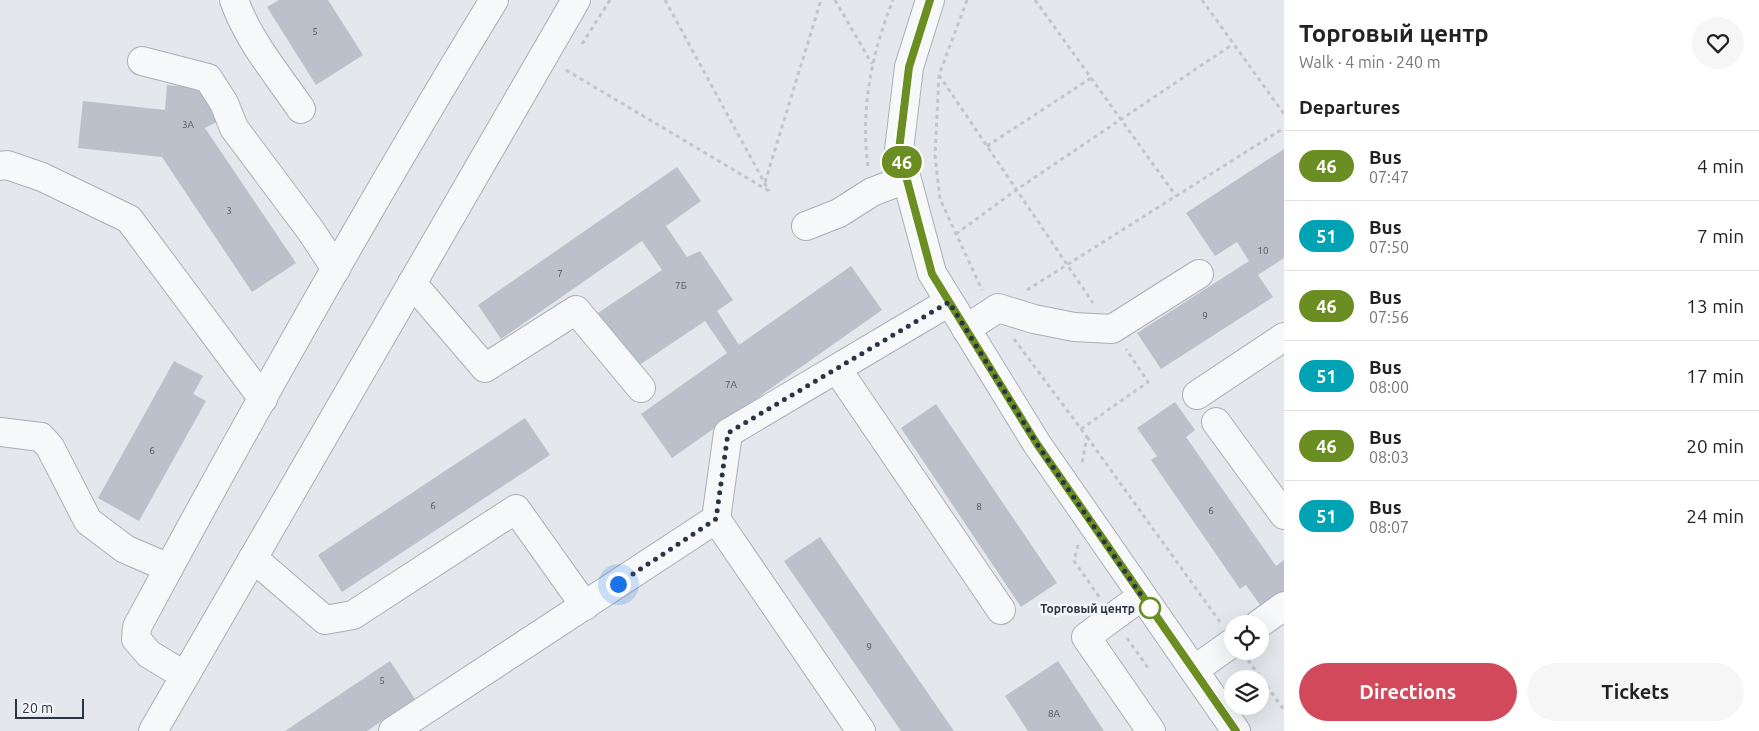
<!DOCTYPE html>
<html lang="en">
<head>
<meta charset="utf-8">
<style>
  body { margin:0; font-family:Ubuntu,sans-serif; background:#f6f6f6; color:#222; height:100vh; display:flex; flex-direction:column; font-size:19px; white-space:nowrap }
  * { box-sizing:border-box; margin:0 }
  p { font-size:16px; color:#767676 }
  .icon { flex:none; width:28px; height:28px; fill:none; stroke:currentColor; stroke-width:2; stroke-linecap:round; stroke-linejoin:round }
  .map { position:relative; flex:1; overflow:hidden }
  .details { display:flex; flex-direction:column; background:#fff; width:475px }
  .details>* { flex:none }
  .badge { padding:0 10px; border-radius:16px; font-size:18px; line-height:32px }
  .controls { position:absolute; left:1224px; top:615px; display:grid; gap:10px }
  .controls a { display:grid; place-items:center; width:45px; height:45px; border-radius:50%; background:#fff; box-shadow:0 5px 20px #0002; font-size:25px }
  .scale { position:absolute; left:15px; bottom:12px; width:69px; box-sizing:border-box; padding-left:5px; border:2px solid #2b3445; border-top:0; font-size:14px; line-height:18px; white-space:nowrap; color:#2b3445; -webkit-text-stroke:4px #f4f6f9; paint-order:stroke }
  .you { position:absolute; width:25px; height:25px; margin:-12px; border:4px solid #fff; border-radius:50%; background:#1a73e8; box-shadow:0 0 0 8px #1a73e833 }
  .map>.badge { position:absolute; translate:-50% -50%; box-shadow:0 0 0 2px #fff }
  h2 { padding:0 15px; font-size:19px; line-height:45px }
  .round { display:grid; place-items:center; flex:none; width:52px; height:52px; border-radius:26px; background:#f6f6f6 }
  .head { display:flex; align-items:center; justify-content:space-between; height:85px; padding:0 15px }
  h1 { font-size:24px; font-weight:600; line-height:38px }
  .button { display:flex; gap:10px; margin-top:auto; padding:10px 15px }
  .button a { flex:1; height:58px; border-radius:30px; background:#d1495b; color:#fff; font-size:20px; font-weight:600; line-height:58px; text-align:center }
  .button a+a { background:#f6f6f6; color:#222 }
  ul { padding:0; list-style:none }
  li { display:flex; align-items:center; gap:15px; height:70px; padding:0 15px; border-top:1px solid #e0e0e0 }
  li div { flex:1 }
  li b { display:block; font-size:19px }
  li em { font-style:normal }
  li .badge { min-width:55px; font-weight:700; text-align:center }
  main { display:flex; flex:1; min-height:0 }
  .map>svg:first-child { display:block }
  .building { fill:#bbc0ca }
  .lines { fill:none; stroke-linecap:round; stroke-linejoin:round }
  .minor-casing { stroke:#a9aeb7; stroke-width:30 }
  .path { stroke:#c2c5cb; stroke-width:3; stroke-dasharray:4 4; stroke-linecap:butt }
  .minor { stroke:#f7f8fa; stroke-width:28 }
  .line-casing { stroke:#fff; stroke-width:11 }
  .line { stroke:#6b8e23; stroke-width:8 }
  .walk { stroke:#2b3445; stroke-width:5; stroke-dasharray:0 9 }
  .stop-dot { fill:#fff; stroke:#6b8e23; stroke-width:2.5 }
  .labels { text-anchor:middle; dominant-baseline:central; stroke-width:5; stroke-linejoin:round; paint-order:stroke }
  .number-label { font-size:10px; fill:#4f5766 }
  .stop-label { font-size:12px; font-weight:bold; fill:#2b3445; stroke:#f4f6f9; text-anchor:end }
</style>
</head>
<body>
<main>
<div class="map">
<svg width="1284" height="731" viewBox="0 0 1284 731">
  <rect width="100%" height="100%" fill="#e4e7ec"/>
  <g class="building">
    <path d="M279,0h49l35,55 -47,30 -49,-78z"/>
    <path d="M167,85l35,3 18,32 -15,8 91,135 -44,29 -90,-135 -84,-9 5,-47 82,9z"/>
    <path d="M1284,149v109l-26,17 15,22 -112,72 -24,-36 112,-72 -12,-19 -22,14 -29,-43z"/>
    <path d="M677,167l24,34 -35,25 21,31 13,-6 33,49 -16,11 22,34 112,-79 31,44 -210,148 -31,-44 86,-61 -22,-32 -70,47 -37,-55 64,-43 -20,-29 -141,98 -23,-34z"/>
    <path d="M174,361l29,15 -10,18 13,7 -67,120 -41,-23z"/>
    <path d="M1175,402l20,28 -9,7 90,129 8,-6v40l-19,12 -19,-27 -6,4 -89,-129 6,-4 -20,-28z"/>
    <path d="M936,404l121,179 -36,24 -120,-179z"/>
    <path d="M525,418l25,37 -208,137 -24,-37z"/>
    <path d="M820,537l134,194h-53l-117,-170z"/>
    <path d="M390,661l25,38 -48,32h-82z"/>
    <path d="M1058,661l46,70h-76l-23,-35z"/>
  </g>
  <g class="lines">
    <defs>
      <g id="minor">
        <path d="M234,0c14,40 43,74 67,109"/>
        <path d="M930,0l-21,67 -10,83 33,123 105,171 199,287"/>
        <path d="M142,61l66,17 16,25 10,25 77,103 25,38"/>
        <path d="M0,166l7,-1 35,12 87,42 134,180"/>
        <path d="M806,226l33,-13 33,-21 34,-13"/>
        <path d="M412,283l73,85 91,-58 65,78"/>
        <path d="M966,329l32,-21 36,11 40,8 38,2 87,-55"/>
        <path d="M837,369l164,241"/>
        <path d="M1197,395l87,-58"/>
        <path d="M1216,422l68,93"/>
        <path d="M0,432l41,5 9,10 38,74 37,28 44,19"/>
        <path d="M716,519l145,212"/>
        <path d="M253,558l72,62 28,-5 163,-106 69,97"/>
        <path d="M1142,596l-56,41 65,94"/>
        <path d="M1259,624l25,-18"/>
        <path d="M1194,670l38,-27"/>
        <path d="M185,676l-36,-22 -13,-15 1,-12c114,-212 232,-422 357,-627"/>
        <path d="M153,731l423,-731"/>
        <path d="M393,731l323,-212 12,-86 221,-131"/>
      </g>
    </defs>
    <use href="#minor" class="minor-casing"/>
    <g class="path">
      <path d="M665,0l104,191"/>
      <path d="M835,0l37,64"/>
      <path d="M967,0l-28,75 -4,81 5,43 42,91"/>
      <path d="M1035,0l141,196"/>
      <path d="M1202,0l82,114"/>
      <path d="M582,44l28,-44"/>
      <path d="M566,70l203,121"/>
      <path d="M939,75l154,228"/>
      <path d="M987,146l104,-68"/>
      <path d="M868,166c-8,-56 4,-114 25,-166"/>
      <path d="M765,182l56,-182"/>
      <path d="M956,234l60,-44 217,-146"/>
      <path d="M1027,290l257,-162"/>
      <path d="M1014,339l73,98 -5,26"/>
      <path d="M1081,429l67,-47 -22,-33"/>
      <path d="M1087,437l133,185"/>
      <path d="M1078,545l-4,16 26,37"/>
      <path d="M1127,638l22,31"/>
      <path d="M1248,660l36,50"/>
    </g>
    <use href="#minor" class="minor"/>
  </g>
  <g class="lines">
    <defs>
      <path id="line" d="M930,0l-21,67 -10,83 33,124 105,170 199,287"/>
    </defs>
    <use href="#line" class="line-casing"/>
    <use href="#line" class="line"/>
    <path class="walk" d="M618,584l98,-65 12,-86 221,-131 88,142 113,164"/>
  </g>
  <circle class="stop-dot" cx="1150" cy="608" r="10"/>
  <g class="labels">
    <g class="number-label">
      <text x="315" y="31">5</text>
      <text x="188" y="124">3А</text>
      <text x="229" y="210">3</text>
      <text x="1263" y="250">10</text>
      <text x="560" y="273">7</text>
      <text x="681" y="285">7Б</text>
      <text x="1205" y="315">9</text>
      <text x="731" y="384">7А</text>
      <text x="152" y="450">6</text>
      <text x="433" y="505">6</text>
      <text x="979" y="506">8</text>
      <text x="1211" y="510">6</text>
      <text x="869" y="646">9</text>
      <text x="382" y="680">5</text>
      <text x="1054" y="713">8А</text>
    </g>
    <g class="stop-label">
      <text x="1135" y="608">Торговый центр</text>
    </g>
  </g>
</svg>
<div class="controls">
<a><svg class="icon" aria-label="locate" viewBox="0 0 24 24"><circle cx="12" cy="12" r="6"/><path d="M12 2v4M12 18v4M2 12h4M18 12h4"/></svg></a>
<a><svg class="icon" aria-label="layers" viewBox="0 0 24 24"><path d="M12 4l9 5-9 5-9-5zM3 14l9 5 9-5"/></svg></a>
</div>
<div class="scale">20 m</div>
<div class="you" style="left:618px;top:584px"></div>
<b class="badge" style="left:902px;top:162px;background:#6b8e23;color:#fff">46</b>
</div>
<section class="details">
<div class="head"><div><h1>Торговый центр</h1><p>Walk · 4 min · 240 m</p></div><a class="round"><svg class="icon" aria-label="heart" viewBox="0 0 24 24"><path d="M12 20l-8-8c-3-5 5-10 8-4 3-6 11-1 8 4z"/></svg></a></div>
<h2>Departures</h2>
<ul>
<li><span class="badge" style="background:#6b8e23;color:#fff">46</span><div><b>Bus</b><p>07:47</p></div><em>4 min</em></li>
<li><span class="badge" style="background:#00a3b4;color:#fff">51</span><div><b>Bus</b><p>07:50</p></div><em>7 min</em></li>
<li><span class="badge" style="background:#6b8e23;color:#fff">46</span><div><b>Bus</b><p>07:56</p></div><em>13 min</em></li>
<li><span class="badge" style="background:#00a3b4;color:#fff">51</span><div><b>Bus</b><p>08:00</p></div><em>17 min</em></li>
<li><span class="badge" style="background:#6b8e23;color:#fff">46</span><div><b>Bus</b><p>08:03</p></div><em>20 min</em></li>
<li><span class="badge" style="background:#00a3b4;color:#fff">51</span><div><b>Bus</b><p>08:07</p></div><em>24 min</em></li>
</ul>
<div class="button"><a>Directions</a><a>Tickets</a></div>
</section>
</main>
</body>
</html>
